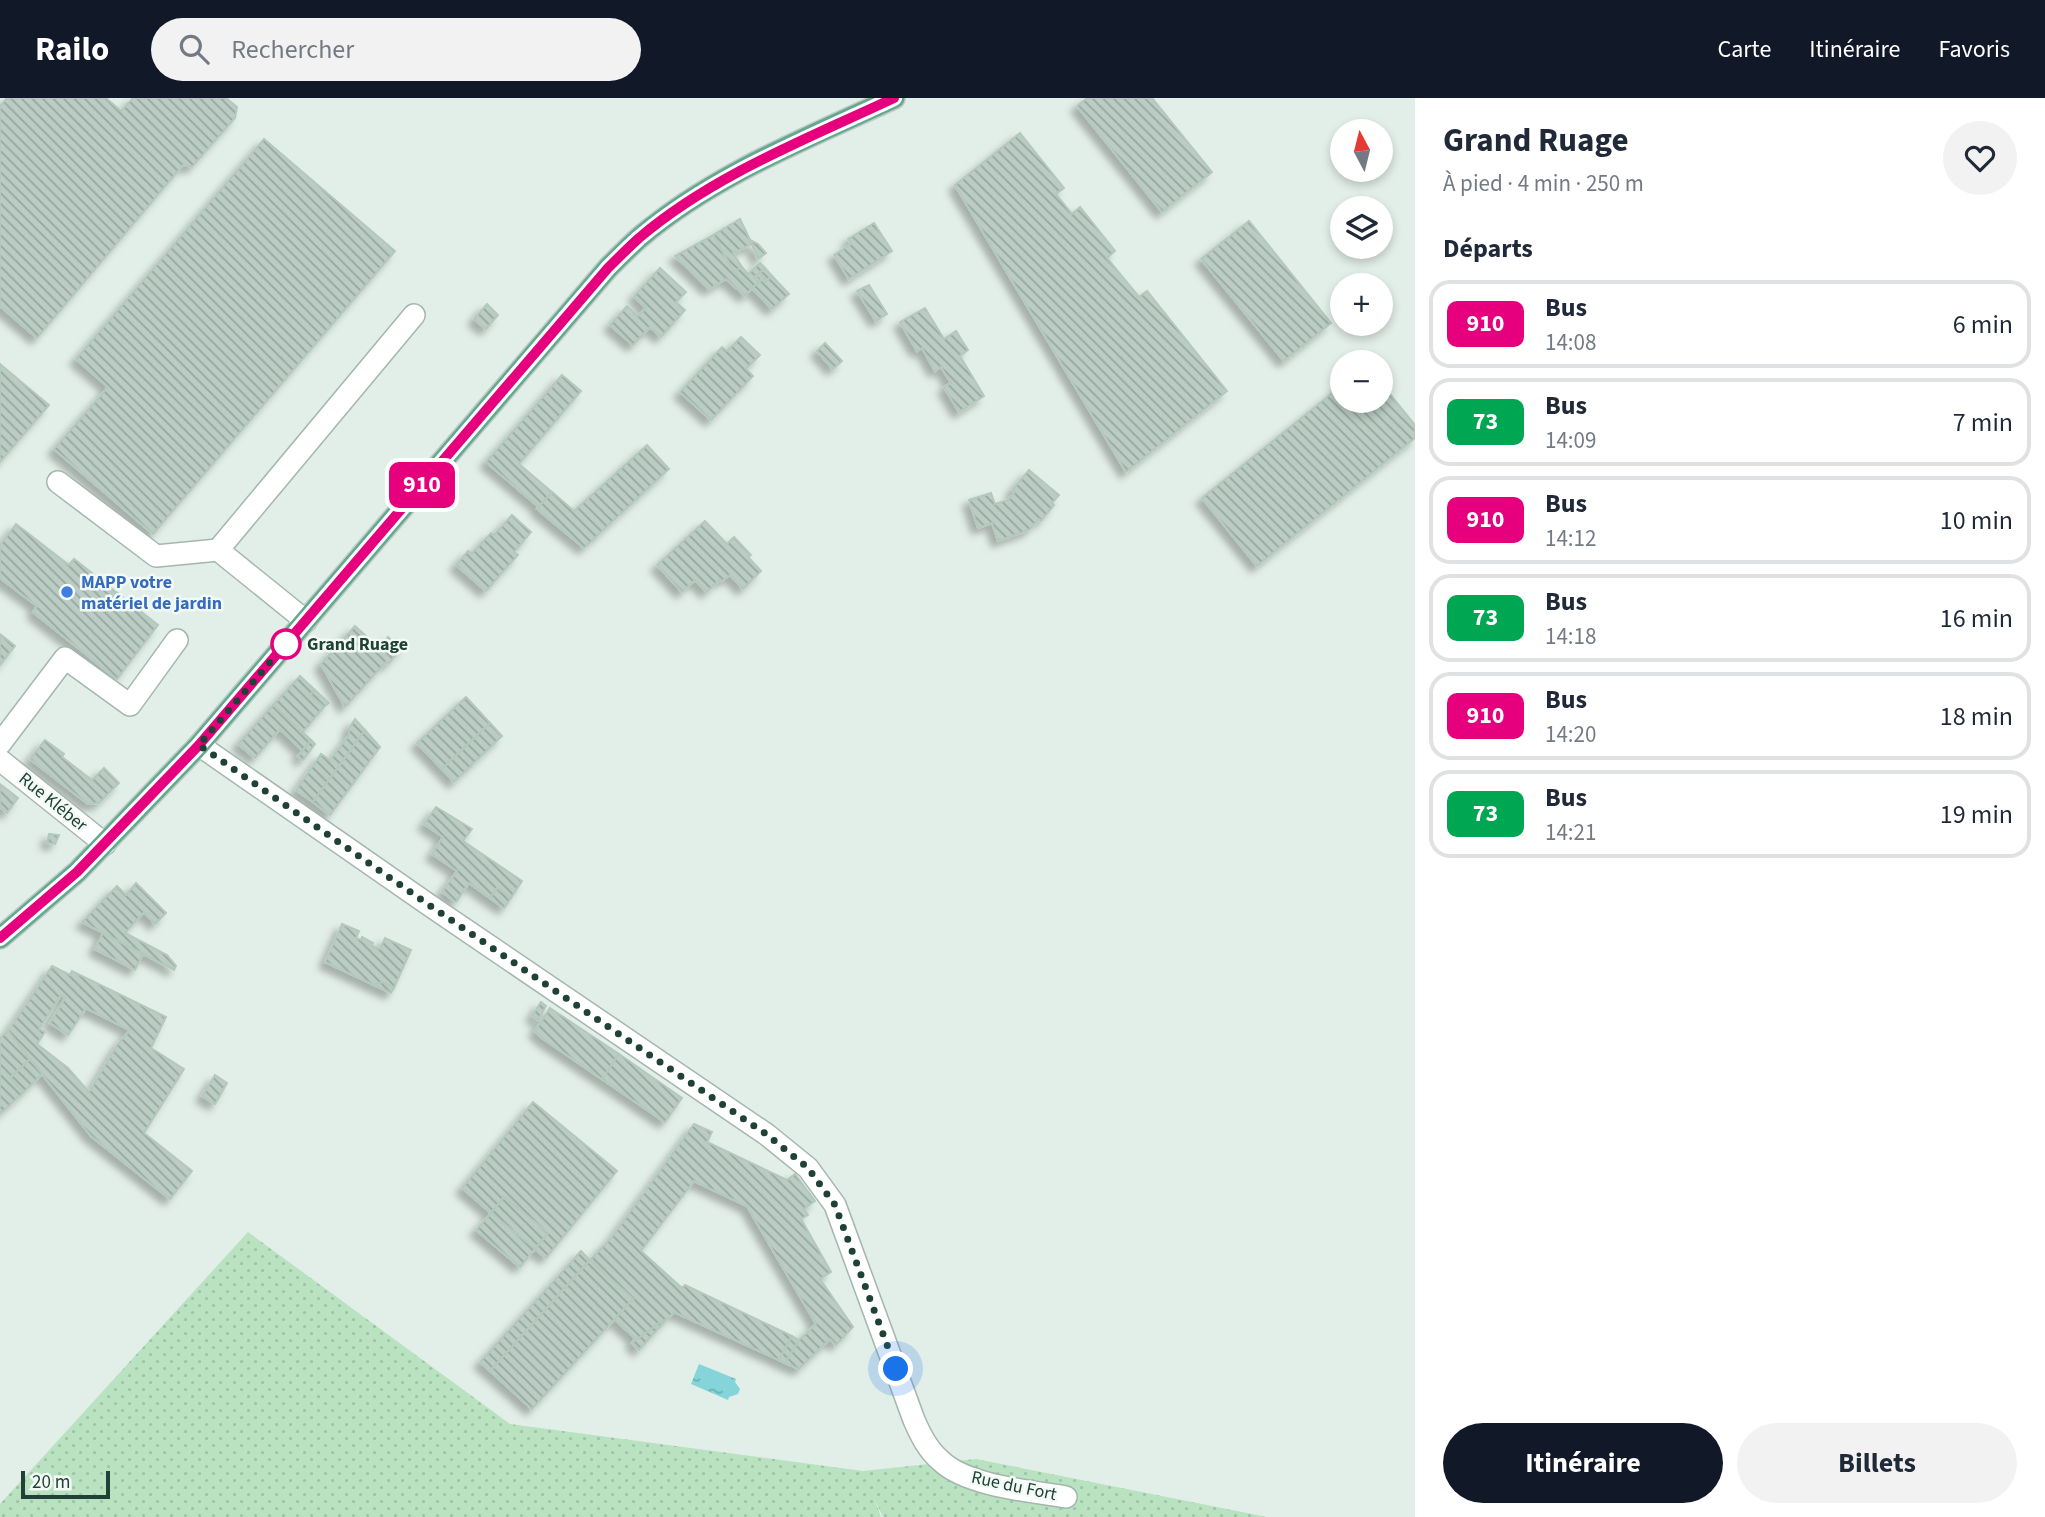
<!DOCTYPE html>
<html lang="fr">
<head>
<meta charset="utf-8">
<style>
  body { margin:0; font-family:"Source Sans 3",sans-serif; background:#f2f2f3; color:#1f2937; height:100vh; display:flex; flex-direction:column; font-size:26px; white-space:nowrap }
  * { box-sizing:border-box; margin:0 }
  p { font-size:23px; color:#747a83 }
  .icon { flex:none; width:38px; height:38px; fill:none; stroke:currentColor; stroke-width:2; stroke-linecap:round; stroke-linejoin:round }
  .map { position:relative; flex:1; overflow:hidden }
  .details { display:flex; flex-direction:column; background:#fff; width:630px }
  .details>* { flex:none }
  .badge { padding:0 14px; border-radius:10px; font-size:24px; line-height:46px }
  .needle { width:46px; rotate:353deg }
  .controls { position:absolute; left:1330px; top:21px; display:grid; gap:14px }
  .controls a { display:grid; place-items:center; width:63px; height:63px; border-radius:50%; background:#fff; box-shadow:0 4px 10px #0003; font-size:35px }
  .scale { position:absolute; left:21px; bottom:18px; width:89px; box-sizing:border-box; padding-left:7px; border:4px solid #204236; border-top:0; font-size:19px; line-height:24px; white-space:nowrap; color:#204236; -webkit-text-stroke:5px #f3faf6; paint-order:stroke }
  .you { position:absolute; width:35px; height:35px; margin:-18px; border:5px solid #fff; border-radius:50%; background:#1a73e8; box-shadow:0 0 0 10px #1a73e833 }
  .map>.badge { position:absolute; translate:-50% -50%; box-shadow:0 0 0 4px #fff }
  h2 { padding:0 28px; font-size:26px; line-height:63px }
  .round { display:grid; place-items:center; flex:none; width:74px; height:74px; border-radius:37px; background:#f2f2f3 }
  .overview { display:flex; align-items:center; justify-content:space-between; height:119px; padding:0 28px }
  h1 { font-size:33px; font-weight:700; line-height:52px }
  .primary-button { display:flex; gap:14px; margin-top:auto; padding:14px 28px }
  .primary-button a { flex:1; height:80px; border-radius:42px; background:#111827; color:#fff; font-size:28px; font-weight:700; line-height:80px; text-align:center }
  .primary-button a+a { background:#f2f2f3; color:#1f2937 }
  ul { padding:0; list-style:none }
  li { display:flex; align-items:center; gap:21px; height:88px; margin:0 14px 10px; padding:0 14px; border:4px solid #e0e1e3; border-radius:21px }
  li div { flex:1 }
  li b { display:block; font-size:26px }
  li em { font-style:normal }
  li .badge { min-width:77px; font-weight:700; text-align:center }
  header { display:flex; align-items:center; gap:42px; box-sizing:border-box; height:98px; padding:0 35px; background:#111827; color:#fff }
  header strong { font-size:33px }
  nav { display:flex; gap:38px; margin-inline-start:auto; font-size:24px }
  .search { width:490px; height:63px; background:#f2f2f3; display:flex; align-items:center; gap:18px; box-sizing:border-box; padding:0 24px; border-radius:38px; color:#747a83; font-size:26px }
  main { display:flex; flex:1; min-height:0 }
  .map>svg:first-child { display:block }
  .grass { fill:url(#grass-dots) }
  .water { fill:url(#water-ripples) }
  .building { fill:url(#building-back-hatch); stroke:#b4c9be; stroke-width:2; fill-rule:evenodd; filter:url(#shadow) }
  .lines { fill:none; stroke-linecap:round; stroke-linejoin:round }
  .minor-casing { stroke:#a4b7af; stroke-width:24 }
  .major-casing { stroke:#c1cac7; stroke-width:24 }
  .minor { stroke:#fff; stroke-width:21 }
  .major { stroke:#61a990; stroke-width:21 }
  .line-casing { stroke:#fff; stroke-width:16 }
  .line { stroke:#e6007e; stroke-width:10 }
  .walk { stroke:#204236; stroke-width:7; stroke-dasharray:0 12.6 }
  .shop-dot { fill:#3f7fe0; stroke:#f3faf6; stroke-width:2.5 }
  .stop-dot { fill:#fff; stroke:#e6007e; stroke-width:3.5 }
  .labels { text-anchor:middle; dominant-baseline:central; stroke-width:5; stroke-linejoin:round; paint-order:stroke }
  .shop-label { font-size:18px; font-weight:bold; fill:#366cbe; stroke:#f3faf6; text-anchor:start }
  .stop-label { font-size:18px; font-weight:bold; fill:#204236; stroke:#f3faf6; text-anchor:start }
  .street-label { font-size:18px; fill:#204236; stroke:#f3faf6 }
</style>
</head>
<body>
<header>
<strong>Railo</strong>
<div class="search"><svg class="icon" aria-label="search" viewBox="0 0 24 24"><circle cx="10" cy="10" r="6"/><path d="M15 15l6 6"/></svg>Rechercher</div>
<nav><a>Carte</a><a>Itinéraire</a><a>Favoris</a></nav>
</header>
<main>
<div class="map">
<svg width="1415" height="1419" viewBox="0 0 1415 1419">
  <defs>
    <pattern id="grass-dots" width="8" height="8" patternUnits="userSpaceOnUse" patternTransform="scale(1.75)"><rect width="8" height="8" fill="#b9e2c0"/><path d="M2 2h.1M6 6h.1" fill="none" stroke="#9fc3a6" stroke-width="1.8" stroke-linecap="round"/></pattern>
    <pattern id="water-ripples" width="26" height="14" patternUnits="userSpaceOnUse" patternTransform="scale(1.75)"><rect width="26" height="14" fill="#84d4da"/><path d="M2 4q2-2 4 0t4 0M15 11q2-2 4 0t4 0" fill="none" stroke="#6caeb2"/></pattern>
    <pattern id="building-back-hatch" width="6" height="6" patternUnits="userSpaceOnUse" patternTransform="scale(1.75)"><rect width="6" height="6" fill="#baccc3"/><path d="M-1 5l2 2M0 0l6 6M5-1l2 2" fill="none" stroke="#97a79f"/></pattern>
    <filter id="shadow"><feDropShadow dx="-6" dy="6" stdDeviation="3.5" flood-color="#0004"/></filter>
  </defs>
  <rect width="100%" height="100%" fill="#e2eee8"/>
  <path class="grass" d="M248,1134l262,192 353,47 113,-12 291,58h-384l-8,-17 6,17h-881v-13z"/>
  <path class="water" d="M699,1266l37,15 -1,3 5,7 -2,5 -9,3 -1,3 -37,-16z"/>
  <g class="building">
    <path d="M7,0h99l15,13 12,-13h93l11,9 -2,11 -43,49 -9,-2 -146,173 -37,-32v-200z"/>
    <path d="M1087,0h65l60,74 -50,40 -85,-106z"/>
    <path d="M1020,35l44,55 -8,6 16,20 8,-7 35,44 -8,7 32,39 8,-6 80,100 -101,81 -171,-287z"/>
    <path d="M264,41l131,112 -242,283 -99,-85 54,-62 -32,-28z"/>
    <path d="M740,121l12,25 -19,9 9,14 -8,5 -21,-37z"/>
    <path d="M1249,123l82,102 -47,38 -83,-102z"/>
    <path d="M874,125l18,28 -43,28 -15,-24 17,-11 -3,-5z"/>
    <path d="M713,137l21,37 18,16 -7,8 -19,-17 -17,10 -34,-33z"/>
    <path d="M750,142l8,4 8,9 -8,6z"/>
    <path d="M760,165l5,5 -11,9 5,5 -7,6 -18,-16 8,-5 6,7z"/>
    <path d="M660,170l26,24 -10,10 9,8 -24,27 -11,-10 -17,18 -23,-20 17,-19 11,10 8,-8 -12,-12z"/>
    <path d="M765,170l7,8 -6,5 -7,-7z"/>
    <path d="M772,178l17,18 -17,15 -20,-21 12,-10 2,3z"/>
    <path d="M869,187l18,29 -11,7 -19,-30z"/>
    <path d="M487,206l11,11 -12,14 -12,-10z"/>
    <path d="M925,210l19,31 12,-8 12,19 -8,6 24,40 -25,16 -15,-25 7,-4 -10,-16 -6,4 -13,-23 -5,3 -17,-29z"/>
    <path d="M741,239l19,18 -14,14 7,7 -42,44 -31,-28 42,-45 5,4z"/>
    <path d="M825,245l17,18 -9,8 -16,-18z"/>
    <path d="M0,266l49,41 -49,57z"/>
    <path d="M562,277l19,16 -62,73 33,28 -13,15 -53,-45z"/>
    <path d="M1381,285l34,42v13l-158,128 -55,-68 140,-113v16h39z"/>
    <path d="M647,347l22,24 -85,79 -47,-39 15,-17 22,19z"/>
    <path d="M1029,372l30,25 -7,8 2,2 -13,16 -2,-2 -10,11 -31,11 -6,-18 -14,5 -9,-28 22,-7 4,11 13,-4 7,-8 -3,-2z"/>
    <path d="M512,417l19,17 -17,20 4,3 -32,36 -30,-26 12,-14 4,2 19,-20 3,2z"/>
    <path d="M705,423l22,23 7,-7 17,18 -3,2 13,14 -18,18 -13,-14 -8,6 -2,-2 -13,13 -12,-12 -13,12 -25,-27z"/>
    <path d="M16,426l53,41 5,-6 84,66 -41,54 -84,-67 4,-6 -37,-28v-33z"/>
    <path d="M355,528l24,22 9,-11 5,5 3,-3 8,7 -16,18 -2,-2 -41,45 -24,-43z"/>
    <path d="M0,536l15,12 -15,19z"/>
    <path d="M300,578l15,14 -5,5 14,12 -22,26 -29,-28z"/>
    <path d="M315,592l14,13 -5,4 -14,-12z"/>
    <path d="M466,599l24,26 -48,46 -25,-26z"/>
    <path d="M273,607l38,35 -8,11 -23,-22 -25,29 -17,-14z"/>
    <path d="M355,621l10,11 -52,72 -17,-12 25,-36 9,6 19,-25v-7z"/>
    <path d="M490,625l12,13 -48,46 -12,-13z"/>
    <path d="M365,632l15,17 -50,68 -17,-13z"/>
    <path d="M45,642l19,14 -2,3 30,23 12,-12 15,15 -20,20 -11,1 -58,-45z"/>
    <path d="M311,642l4,4 -12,16 -5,-4z"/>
    <path d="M0,686l18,14 -11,15 -7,-6z"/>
    <path d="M436,709l36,22 -9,12 59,40 -11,17 -14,-10 -7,10 -21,-15 -13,19 -14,-10 15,-21 -25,-17 11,-17 -19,-13z"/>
    <path d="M49,736l10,1 -4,9 -8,-1z"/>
    <path d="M136,785l30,30 -11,11 -11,-12 -19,21 42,22 9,11 -2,4 -92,-48 35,-36 9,9z"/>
    <path d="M497,790l14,10 -7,10 -14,-10z"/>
    <path d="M342,826l17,7 -3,7 5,2 1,-3 11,6 -1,3 8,3 5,-11 26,12 -17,38 -12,-6 -8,3 -49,-23z"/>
    <path d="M103,835l40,21 -8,16 -40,-21z"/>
    <path d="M52,868l18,9 2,-4 94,46 -15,31 33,21 -40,64 48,38 -22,28 -79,-63 -83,-105zM61,897l4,3 -15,25 18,12 18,-27 44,22 -13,15 -28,47 -21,-24 -31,-24 8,-12 -6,-3z"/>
    <path d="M382,884l12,6 -3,5 -17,-8z"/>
    <path d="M541,904l5,4 -8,14 -6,-4z"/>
    <path d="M550,910l69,46 -17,25 -60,-41 -7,-7z"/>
    <path d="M8,933l22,28 -20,19 14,14 -24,22v-76z"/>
    <path d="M619,956l63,44 -17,24 -63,-43z"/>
    <path d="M30,961l12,15 -18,18 -14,-14z"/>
    <path d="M215,977l12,8 -12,21 -13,-8z"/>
    <path d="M533,1004l84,69 -71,87 -11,-9 13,-16 -44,-36 -13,16 -29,-25z"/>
    <path d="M694,1026l18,8 -5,10 80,38 8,-6 20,27 -11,8 4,6 -7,4 30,53 -11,7 33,48 -17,18 -6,-6 -31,30 -14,-6 14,-23 17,-16 -69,-118 -53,-25 -53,70 41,37 3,-3 107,51 -13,24 -105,-48 -8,8 -34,23 3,-5 -21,-19 19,-20 -43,-39 21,-22z"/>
    <path d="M504,1099l44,36 -13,16 -44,-36z"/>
    <path d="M491,1115l44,36 -15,18 -44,-37z"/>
    <path d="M581,1153l9,9 -100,111 -10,-9z"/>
    <path d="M590,1162l43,39 -101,110 -42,-38z"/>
    <path d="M666,1222l-27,30 -7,-7 30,-22z"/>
    <path d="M792,1238l7,4 -14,23 -6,-3z"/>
  </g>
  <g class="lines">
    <defs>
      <g id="minor">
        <path d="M58,384l98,74 62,-6"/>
        <path d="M306,523l-88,-71 196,-235"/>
        <path d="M0,646l65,-86 65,47 47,-65"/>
        <path d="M199,647l233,162 334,227 42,34 27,37 79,215c7,16 14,30 27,41 26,25 90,30 125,36"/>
        <path d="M0,662l105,84"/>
      </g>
      <path id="major" d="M0,840l77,-66 122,-127 409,-477c10,-10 20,-20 31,-30 74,-63 168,-100 255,-140"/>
    </defs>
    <use href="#minor" class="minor-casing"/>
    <use href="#major" class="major-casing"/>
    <use href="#minor" class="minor"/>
    <use href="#major" class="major"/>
  </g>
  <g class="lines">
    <defs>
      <path id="line" d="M0,840l77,-66 122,-127 409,-477c10,-10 20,-20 31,-30 74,-63 168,-99 255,-140"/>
    </defs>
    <use href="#line" class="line-casing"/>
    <use href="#line" class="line"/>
    <path class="walk" d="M286,546l4,-5 -91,106 233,162 334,227 42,34 27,37 61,164"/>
  </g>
  <circle class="shop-dot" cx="67" cy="494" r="7"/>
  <circle class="stop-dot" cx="286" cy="546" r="14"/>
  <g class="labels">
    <g class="shop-label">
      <text x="81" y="484">MAPP votre<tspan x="81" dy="21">matériel de jardin</tspan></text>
    </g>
    <g class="stop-label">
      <text x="307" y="546">Grand Ruage</text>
    </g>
    <g class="street-label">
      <text transform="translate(53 704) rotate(39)">Rue Kléber</text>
      <text transform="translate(1014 1388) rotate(12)">Rue du Fort</text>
    </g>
  </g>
</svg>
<div class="controls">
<a><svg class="needle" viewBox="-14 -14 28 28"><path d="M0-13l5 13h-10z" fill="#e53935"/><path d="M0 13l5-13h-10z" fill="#747a83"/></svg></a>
<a><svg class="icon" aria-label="layers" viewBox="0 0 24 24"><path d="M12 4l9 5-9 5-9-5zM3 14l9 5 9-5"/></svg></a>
<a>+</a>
<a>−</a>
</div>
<div class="scale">20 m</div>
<div class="you" style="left:896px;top:1271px"></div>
<b class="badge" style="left:422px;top:387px;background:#e6007e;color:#fff">910</b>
</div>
<section class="details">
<div class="overview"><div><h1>Grand Ruage</h1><p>À pied · 4 min · 250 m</p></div><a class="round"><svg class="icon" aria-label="heart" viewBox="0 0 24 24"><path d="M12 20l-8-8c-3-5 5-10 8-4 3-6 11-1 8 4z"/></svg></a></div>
<h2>Départs</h2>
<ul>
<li><span class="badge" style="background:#e6007e;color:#fff">910</span><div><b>Bus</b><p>14:08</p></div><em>6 min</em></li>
<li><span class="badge" style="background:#00a651;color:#fff">73</span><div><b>Bus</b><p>14:09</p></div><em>7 min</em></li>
<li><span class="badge" style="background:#e6007e;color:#fff">910</span><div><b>Bus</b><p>14:12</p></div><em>10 min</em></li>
<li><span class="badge" style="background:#00a651;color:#fff">73</span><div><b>Bus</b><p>14:18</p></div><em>16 min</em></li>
<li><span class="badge" style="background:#e6007e;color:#fff">910</span><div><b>Bus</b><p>14:20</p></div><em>18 min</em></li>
<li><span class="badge" style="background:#00a651;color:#fff">73</span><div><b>Bus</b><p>14:21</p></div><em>19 min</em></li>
</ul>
<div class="primary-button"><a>Itinéraire</a><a>Billets</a></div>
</section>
</main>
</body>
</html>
